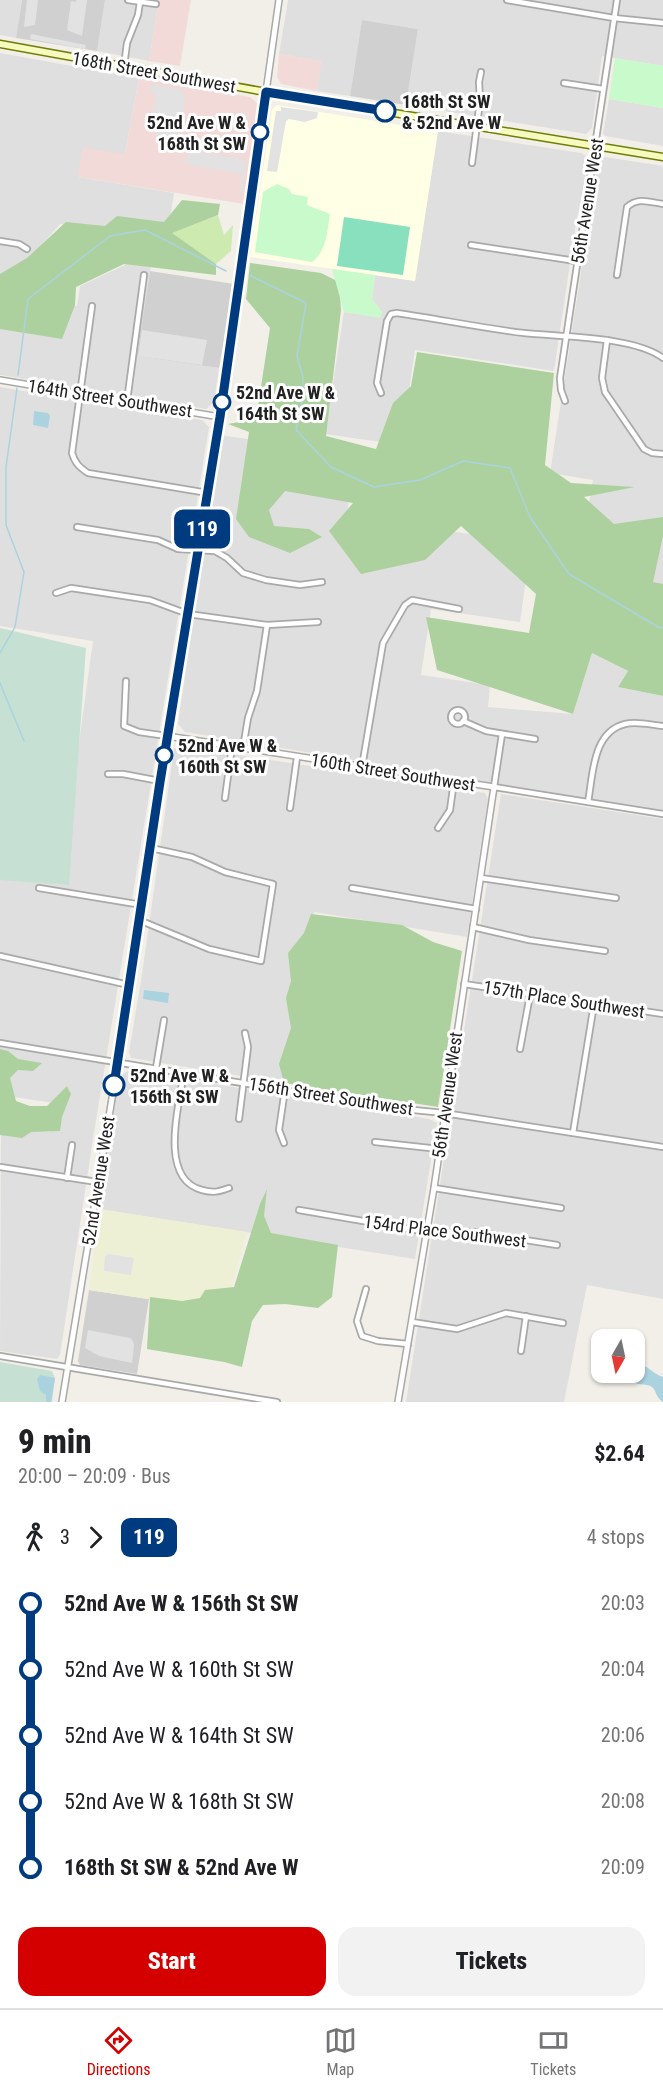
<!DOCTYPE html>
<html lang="en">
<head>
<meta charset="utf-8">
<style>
  body { margin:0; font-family:"Roboto Condensed",sans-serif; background:#f2f2f2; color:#202124; height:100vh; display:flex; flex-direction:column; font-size:22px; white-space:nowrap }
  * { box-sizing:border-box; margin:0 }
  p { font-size:20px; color:#757577 }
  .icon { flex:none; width:33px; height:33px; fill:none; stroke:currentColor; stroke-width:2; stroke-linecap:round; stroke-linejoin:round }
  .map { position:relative; height:1402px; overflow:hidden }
  .sheet { display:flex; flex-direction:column; background:#fff; flex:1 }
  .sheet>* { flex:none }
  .badge { padding:0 12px; border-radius:9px; font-size:21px; line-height:39px }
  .needle { width:39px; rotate:189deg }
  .controls { position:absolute; left:591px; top:1329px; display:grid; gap:12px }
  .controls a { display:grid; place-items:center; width:54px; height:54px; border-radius:12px; background:#fff; box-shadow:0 2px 4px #0004; font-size:30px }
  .map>.badge { position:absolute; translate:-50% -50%; box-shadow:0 0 0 3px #fff }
  .legs { display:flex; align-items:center; gap:9px; height:66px; padding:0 18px; font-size:20px }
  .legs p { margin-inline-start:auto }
  .summary { display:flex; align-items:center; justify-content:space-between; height:102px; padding:0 18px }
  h1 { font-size:33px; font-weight:800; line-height:45px }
  .cta { display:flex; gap:12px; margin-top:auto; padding:12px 18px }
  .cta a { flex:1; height:69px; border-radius:18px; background:#d40000; color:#fff; font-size:24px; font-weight:800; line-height:69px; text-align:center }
  .cta a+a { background:#f2f2f2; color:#202124 }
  ul { padding:0 18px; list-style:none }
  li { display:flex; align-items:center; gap:21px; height:66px; font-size:22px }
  li i { display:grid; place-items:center; width:9px; height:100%; margin:0 8px; background:currentColor }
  li i::after { content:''; width:15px; height:15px; margin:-8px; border:4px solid; border-radius:50%; background:#fff }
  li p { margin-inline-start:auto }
  li:first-child i { background:linear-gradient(#0000 50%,currentColor 0) }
  li:last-child i { background:linear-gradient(currentColor 50%,#0000 0) }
  .menu { display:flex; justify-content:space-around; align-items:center; height:84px; border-top:2px solid #e0e0e0; background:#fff; font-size:16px; color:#757577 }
  .menu a { display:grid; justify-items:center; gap:3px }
  .menu .current { color:#d40000 }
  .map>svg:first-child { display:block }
  .residential { fill:#e0dfdf }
  .commercial { fill:#f2dad9 }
  .education { fill:#ffffe5 }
  .religious { fill:#d0d0d0 }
  .farmland { fill:#eef0d5 }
  .grass { fill:#cdebb0 }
  .forest { fill:#add19e }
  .wetland { fill:#c6e0d4 }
  .park { fill:#c8facc }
  .pitch { fill:#88e0be }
  .parking { fill:#e2e2e2 }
  .water { fill:#aad3df }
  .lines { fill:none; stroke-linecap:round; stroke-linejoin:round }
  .stream { stroke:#aad3df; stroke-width:1.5 }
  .minor-casing { stroke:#a9a9a9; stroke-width:8 }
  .tertiary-casing { stroke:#a9a9a9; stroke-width:8 }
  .secondary-casing { stroke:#707d05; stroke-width:9 }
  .minor { stroke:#fff; stroke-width:4.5 }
  .tertiary { stroke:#fff; stroke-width:5 }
  .secondary { stroke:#f7fabf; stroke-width:6 }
  .line-1-casing { stroke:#fff; stroke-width:14 }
  .line-1 { stroke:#003b80; stroke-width:9 }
  .stop-1-dot { fill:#fff; stroke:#003b80; stroke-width:3 }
  .labels { text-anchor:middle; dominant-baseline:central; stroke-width:6; stroke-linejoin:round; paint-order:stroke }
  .street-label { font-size:18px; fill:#222; stroke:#fff }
  .stop-label { font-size:18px; font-weight:bold; fill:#222; stroke:#fff; text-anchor:start }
</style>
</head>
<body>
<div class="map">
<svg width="663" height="1402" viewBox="0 0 663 1402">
  <rect width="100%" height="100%" fill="#f2efe9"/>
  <g class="residential">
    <path d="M0,0h22l-6,38 -16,-3z"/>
    <path d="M105,0h54l-10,61 -52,-10z"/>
    <path d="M288,0h375v66l-61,-10 -10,72 -6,6 -180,-29 12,-76 -56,-9 -12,76 -33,-5 4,-30 -42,-7z"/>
    <path d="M0,53l139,25 -14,76 -47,23 96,16 -5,32 -52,8 -57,-9 -30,34 -30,20z"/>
    <path d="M609,99l54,9v38l-58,-10 -2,-2z"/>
    <path d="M438,131l143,22 7,4 1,4 -13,62 -22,148 -139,-21 -14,95 -76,-11 19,-122 36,5 2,-5 -10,-13 3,-24 40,6z"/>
    <path d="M599,156l64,10v422l-13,-2 -65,-61 8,-45 -43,-7z"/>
    <path d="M127,255l25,4 -15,97 82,12 -5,34 -8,7 -206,-34v-49l65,-21 12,1 3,-20 45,-21z"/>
    <path d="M0,387l202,33 7,7 -116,712 -33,216 -3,4 -57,-8 1,-226 49,7 4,-29 -54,-8v-227l70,-60 23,-167 -93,-15z"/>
    <path d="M220,435l42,6 88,49 -3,26 184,27 -11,79 -89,-13 -10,66 69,10 -2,22 85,7 19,-61 36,18 -10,16 45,9v115l-478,-79 -7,-8z"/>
    <path d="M180,746l305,47 3,6 -21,138 -153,-25 -24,172 -159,-26 -2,-6 12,-71 33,-232z"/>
    <path d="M501,794l162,25v480l-76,-14 -23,117h-158z"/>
    <path d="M130,1070l299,49 8,4 -22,136 -316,-50 20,-133z"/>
  </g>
  <g class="commercial">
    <path d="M159,0h32l-11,66 -31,-5z"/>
    <path d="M279,54l43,7 -5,30 -36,-7 -4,-7z"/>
    <path d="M139,78l111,19 7,6 -13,101 -166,-27 5,-29 42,6z"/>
  </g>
  <path class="education" d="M277,105l161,26 -23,150 -165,-24 22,-147z"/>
  <g class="religious">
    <path d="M22,0h83l-8,51 -81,-13z"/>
    <path d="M362,20l56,9 -12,76 -56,-9z"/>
    <path d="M150,271l84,13 -15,84 -82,-12z"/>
    <path d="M89,1290l60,9 -12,75 -57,-9 -2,-4z"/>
  </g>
  <path class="farmland" d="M99,1209l148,23 -22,79 -136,-21z"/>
  <path class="grass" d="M218,215l6,20 9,-10 -2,26 -15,13 -45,-31z"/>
  <g class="forest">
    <path d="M182,200l38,4 -2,11 -46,18 44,31v11l-92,-11 -48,23 -1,18 -13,34 -62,-10v-55l27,-16 39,-36 39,4 12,-10 47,6z"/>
    <path d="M250,263l71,10 18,9 2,28 -15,126 50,13 17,-46 18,-17 6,-34 137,21 -9,92 26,18 64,4 -51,10 30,27 49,-7v19l-10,46 10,2v112l-45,-9 10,-16 -36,-18 -19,61 -136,-44 -11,-53 103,16 7,-39 -75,-68 -36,34 -64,14 -32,-43 24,-28 -68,-12 -16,19 5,16 35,3 13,8 -32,16 -41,-16 -13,-18 13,-87 -21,-8 28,-5 14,-91 -24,-29z"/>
    <path d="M311,914l91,11 31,17 29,9 -24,156 -154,-24 -5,-19 12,-36 -5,-30 5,-17 -3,-28 16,-20z"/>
    <path d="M0,1049l8,2 10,8 24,4 -9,8 -15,-1 -8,8 6,23 14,5h17l20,-20 4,8 -9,23 -2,14 -29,1 -9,6 -22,-3z"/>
    <path d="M267,1189l-3,27 7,17 67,12 -6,52 -14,11 -33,-4 -22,1 -11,16 -10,46 -18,-5 -77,-13 3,-52 32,4 18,-3 5,-8 29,-3 26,-83z"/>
  </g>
  <g class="wetland">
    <path d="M0,628l86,20 -17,237 -69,-5z"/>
    <path d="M0,1362l52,9 3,7 -3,24h-52z"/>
  </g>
  <g class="park">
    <path d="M615,58l48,8v42l-54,-9z"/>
    <path d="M277,184l12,5 3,5 16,3 -1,8 23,9c-3,17 -3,37 -18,48l-57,-10 8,-60z"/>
    <path d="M332,269l43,6 -3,24 10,13 -2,6 -36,-6z"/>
  </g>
  <path class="pitch" d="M344,217l66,10 -7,48 -66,-9z"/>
  <g class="parking">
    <path d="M27,0h11l-3,25 -11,2z"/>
    <path d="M76,0h11l-5,36 -15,-6 4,-29 5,1z"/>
    <path d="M31,34l55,11 -1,4 -55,-10z"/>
    <path d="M151,84l31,6v3l3,1 -7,59 -4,-1 2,-13 -22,-4 1,-4 -5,-1 6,-34 -6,-7z"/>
    <path d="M281,107l37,5 -1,6 -12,4 -16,-3 -3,2 -9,51 -10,-1 9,-60h5z"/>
    <path d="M188,150l54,9 4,5 -5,30 -2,-1 3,-19 -57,-10z"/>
    <path d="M142,330l65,10 -5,25 -64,-9z"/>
    <path d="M110,1254l24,4 -3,17 -27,-4 1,-15z"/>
    <path d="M88,1330l42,8 3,3 1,4 -2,18 -33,-7 -14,-8z"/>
  </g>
  <g class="water">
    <path d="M34,411l14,2 2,3 -2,12 -15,-3z"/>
    <path d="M144,990l25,3 -1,10 -25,-4z"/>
    <path d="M635,1363c12,0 17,11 28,14v25c-8,-5 -6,-11 -11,-15 -9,-6 -19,3 -22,-14l4,-1z"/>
    <path d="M40,1375l15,3 -4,24h-5v-7l-6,-4 -3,-12z"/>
  </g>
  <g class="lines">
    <g class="stream">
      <path d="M249,275l57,28 -9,53 6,21 -1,24 -6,29 35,37 43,20 46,-7 43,-19 47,7 20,49 39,57 89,53 5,1"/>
      <path d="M18,375l10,-76 82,-63 35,-6 81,41"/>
      <path d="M0,653l15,-26 9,-55 -18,-47v-58l11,-79"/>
      <path d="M0,683l24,58"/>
    </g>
    <defs>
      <g id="minor">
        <path d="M128,0l28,4"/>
        <path d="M507,0l107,18 49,5"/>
        <path d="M124,66l3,-23 11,-28 2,-13"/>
        <path d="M564,83l39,6"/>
        <path d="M472,163l8,-62 -1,-19 2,-10"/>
        <path d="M0,241l19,3 8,5"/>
        <path d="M471,245l105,16"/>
        <path d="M617,275l10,-68c11,-10 22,-5 36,-3"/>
        <path d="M92,306l-20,147c3,10 7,14 16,20l120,20"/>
        <path d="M607,340l-5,38 3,14 39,57 8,4 11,1"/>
        <path d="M381,393l-4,-10 10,-62 4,-7 6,-1c42,6 84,15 127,20 37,4 109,3 139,25"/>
        <path d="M127,401l17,-126"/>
        <path d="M565,401l-4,-11 -1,-12 57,-378"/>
        <path d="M77,527l81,13 20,9 37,2 12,7 16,15 23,7 34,5 22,-3"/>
        <path d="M56,593l15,-5 79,12 38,14 79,11 51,-3"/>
        <path d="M126,681l-2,45 15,6 28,4"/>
        <circle cx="458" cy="717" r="7"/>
        <path d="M463,721l23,10 49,8"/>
        <path d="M502,734l-8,53 169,27"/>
        <path d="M243,748l5,-30 9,-27 10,-66"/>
        <path d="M362,767l21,-124 22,-38 7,-5 47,9"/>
        <path d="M108,774h15l37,7"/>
        <path d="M225,798l7,-52"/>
        <path d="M588,802c5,-26 4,-70 37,-78 12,-3 26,1 38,2"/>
        <path d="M290,808l7,-51"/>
        <path d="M438,828l12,-18 4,-29"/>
        <path d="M481,878l135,20"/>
        <path d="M39,888l103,17"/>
        <path d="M352,888l124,21"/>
        <path d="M139,920l70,29 52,12 12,-77 -48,-12 -33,-15 -41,-9"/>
        <path d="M473,927l56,13 76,11"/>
        <path d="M0,956l129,29"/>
        <path d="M464,984l199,30"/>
        <path d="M0,1043l393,65 51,5 219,34"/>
        <path d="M520,1049l10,-54"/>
        <path d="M156,1068l8,-48"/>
        <path d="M184,1073c-5,31 -26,106 18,117 11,3 16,2 27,-2"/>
        <path d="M239,1119l9,-72 -3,-14"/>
        <path d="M573,1133l21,-129"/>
        <path d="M375,1142l64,7"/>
        <path d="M284,1143l-5,-13 6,-41"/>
        <path d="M0,1167l97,15"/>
        <path d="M67,1178l5,-33"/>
        <path d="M434,1188l127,20"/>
        <path d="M299,1210l128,22h47l83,13"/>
        <path d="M366,1289l-9,32 5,15 16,5 30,3"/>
        <path d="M412,1322l45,7 49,-16 57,10"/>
        <path d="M521,1351l5,-35"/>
        <path d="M0,1356l277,46"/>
      </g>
      <g id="tertiary">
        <path d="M0,380l220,37"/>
        <path d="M167,736l327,51 -60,401 -36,214"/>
        <path d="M62,1402l56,-340 42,-281 60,-364 59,-417"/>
      </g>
      <path id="secondary" d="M0,44l266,48 397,65"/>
    </defs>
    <use href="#minor" class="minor-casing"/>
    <use href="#tertiary" class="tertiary-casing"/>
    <use href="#secondary" class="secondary-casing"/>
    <use href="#minor" class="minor"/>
    <use href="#tertiary" class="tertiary"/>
    <use href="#secondary" class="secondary"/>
  </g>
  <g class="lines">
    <defs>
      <path id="line-1" d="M114,1085l46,-303 60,-365 46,-325 119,19"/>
    </defs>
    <use href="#line-1" class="line-1-casing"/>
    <use href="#line-1" class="line-1"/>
  </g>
  <g class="stop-1-dot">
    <circle cx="385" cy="111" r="10"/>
    <circle cx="260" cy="132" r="8"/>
    <circle cx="222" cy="402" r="8"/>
    <circle cx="164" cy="755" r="8"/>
    <circle cx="114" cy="1085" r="10"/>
  </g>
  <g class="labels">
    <g class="street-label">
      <text transform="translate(154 72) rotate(10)">168th Street Southwest</text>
      <text transform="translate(587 201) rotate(-81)">56th Avenue West</text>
      <text transform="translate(110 398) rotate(9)">164th Street Southwest</text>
      <text transform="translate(393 772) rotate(9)">160th Street Southwest</text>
      <text transform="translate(564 999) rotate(9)">157th Place Southwest</text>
      <text transform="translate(447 1095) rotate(-82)">56th Avenue West</text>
      <text transform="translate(331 1096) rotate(9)">156th Street Southwest</text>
      <text transform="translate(98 1181) rotate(-81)">52nd Avenue West</text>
      <text transform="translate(445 1231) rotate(7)">154rd Place Southwest</text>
    </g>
    <g class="stop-label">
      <text x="402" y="101">168th St SW<tspan x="402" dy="21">&amp; 52nd Ave W</tspan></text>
      <text x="246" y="122" text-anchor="end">52nd Ave W &amp;<tspan x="246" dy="21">168th St SW</tspan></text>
      <text x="236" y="392">52nd Ave W &amp;<tspan x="236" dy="21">164th St SW</tspan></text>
      <text x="178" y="745">52nd Ave W &amp;<tspan x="178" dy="21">160th St SW</tspan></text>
      <text x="130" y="1075">52nd Ave W &amp;<tspan x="130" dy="21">156th St SW</tspan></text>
    </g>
  </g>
</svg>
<div class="controls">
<a><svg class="needle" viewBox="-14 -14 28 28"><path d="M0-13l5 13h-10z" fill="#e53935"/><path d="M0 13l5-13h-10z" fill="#757577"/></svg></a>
</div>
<b class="badge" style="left:202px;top:529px;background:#003b80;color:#fff">119</b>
</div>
<section class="sheet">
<div class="summary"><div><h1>9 min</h1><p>20:00 – 20:09 · Bus</p></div><b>$2.64</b></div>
<div class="legs"><svg class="icon" aria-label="walk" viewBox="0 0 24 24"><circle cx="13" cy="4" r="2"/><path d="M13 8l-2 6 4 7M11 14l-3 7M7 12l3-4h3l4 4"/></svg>3<svg class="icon" aria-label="forward" viewBox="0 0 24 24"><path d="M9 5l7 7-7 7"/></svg><b class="badge" style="background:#003b80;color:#fff">119</b><p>4 stops</p></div>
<ul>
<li><i style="color:#003b80"></i><b>52nd Ave W &amp; 156th St SW</b><p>20:03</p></li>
<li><i style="color:#003b80"></i><span>52nd Ave W &amp; 160th St SW</span><p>20:04</p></li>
<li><i style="color:#003b80"></i><span>52nd Ave W &amp; 164th St SW</span><p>20:06</p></li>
<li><i style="color:#003b80"></i><span>52nd Ave W &amp; 168th St SW</span><p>20:08</p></li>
<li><i style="color:#003b80"></i><b>168th St SW &amp; 52nd Ave W</b><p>20:09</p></li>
</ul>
<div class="cta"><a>Start</a><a>Tickets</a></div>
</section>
<nav class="menu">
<a class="current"><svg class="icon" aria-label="directions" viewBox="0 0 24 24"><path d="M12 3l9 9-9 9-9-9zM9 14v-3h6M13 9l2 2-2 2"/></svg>Directions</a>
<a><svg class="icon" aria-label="map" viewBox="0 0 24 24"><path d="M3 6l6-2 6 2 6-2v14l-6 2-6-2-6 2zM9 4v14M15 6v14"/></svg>Map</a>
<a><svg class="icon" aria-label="tickets" viewBox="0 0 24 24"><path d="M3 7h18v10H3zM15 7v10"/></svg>Tickets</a>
</nav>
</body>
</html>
